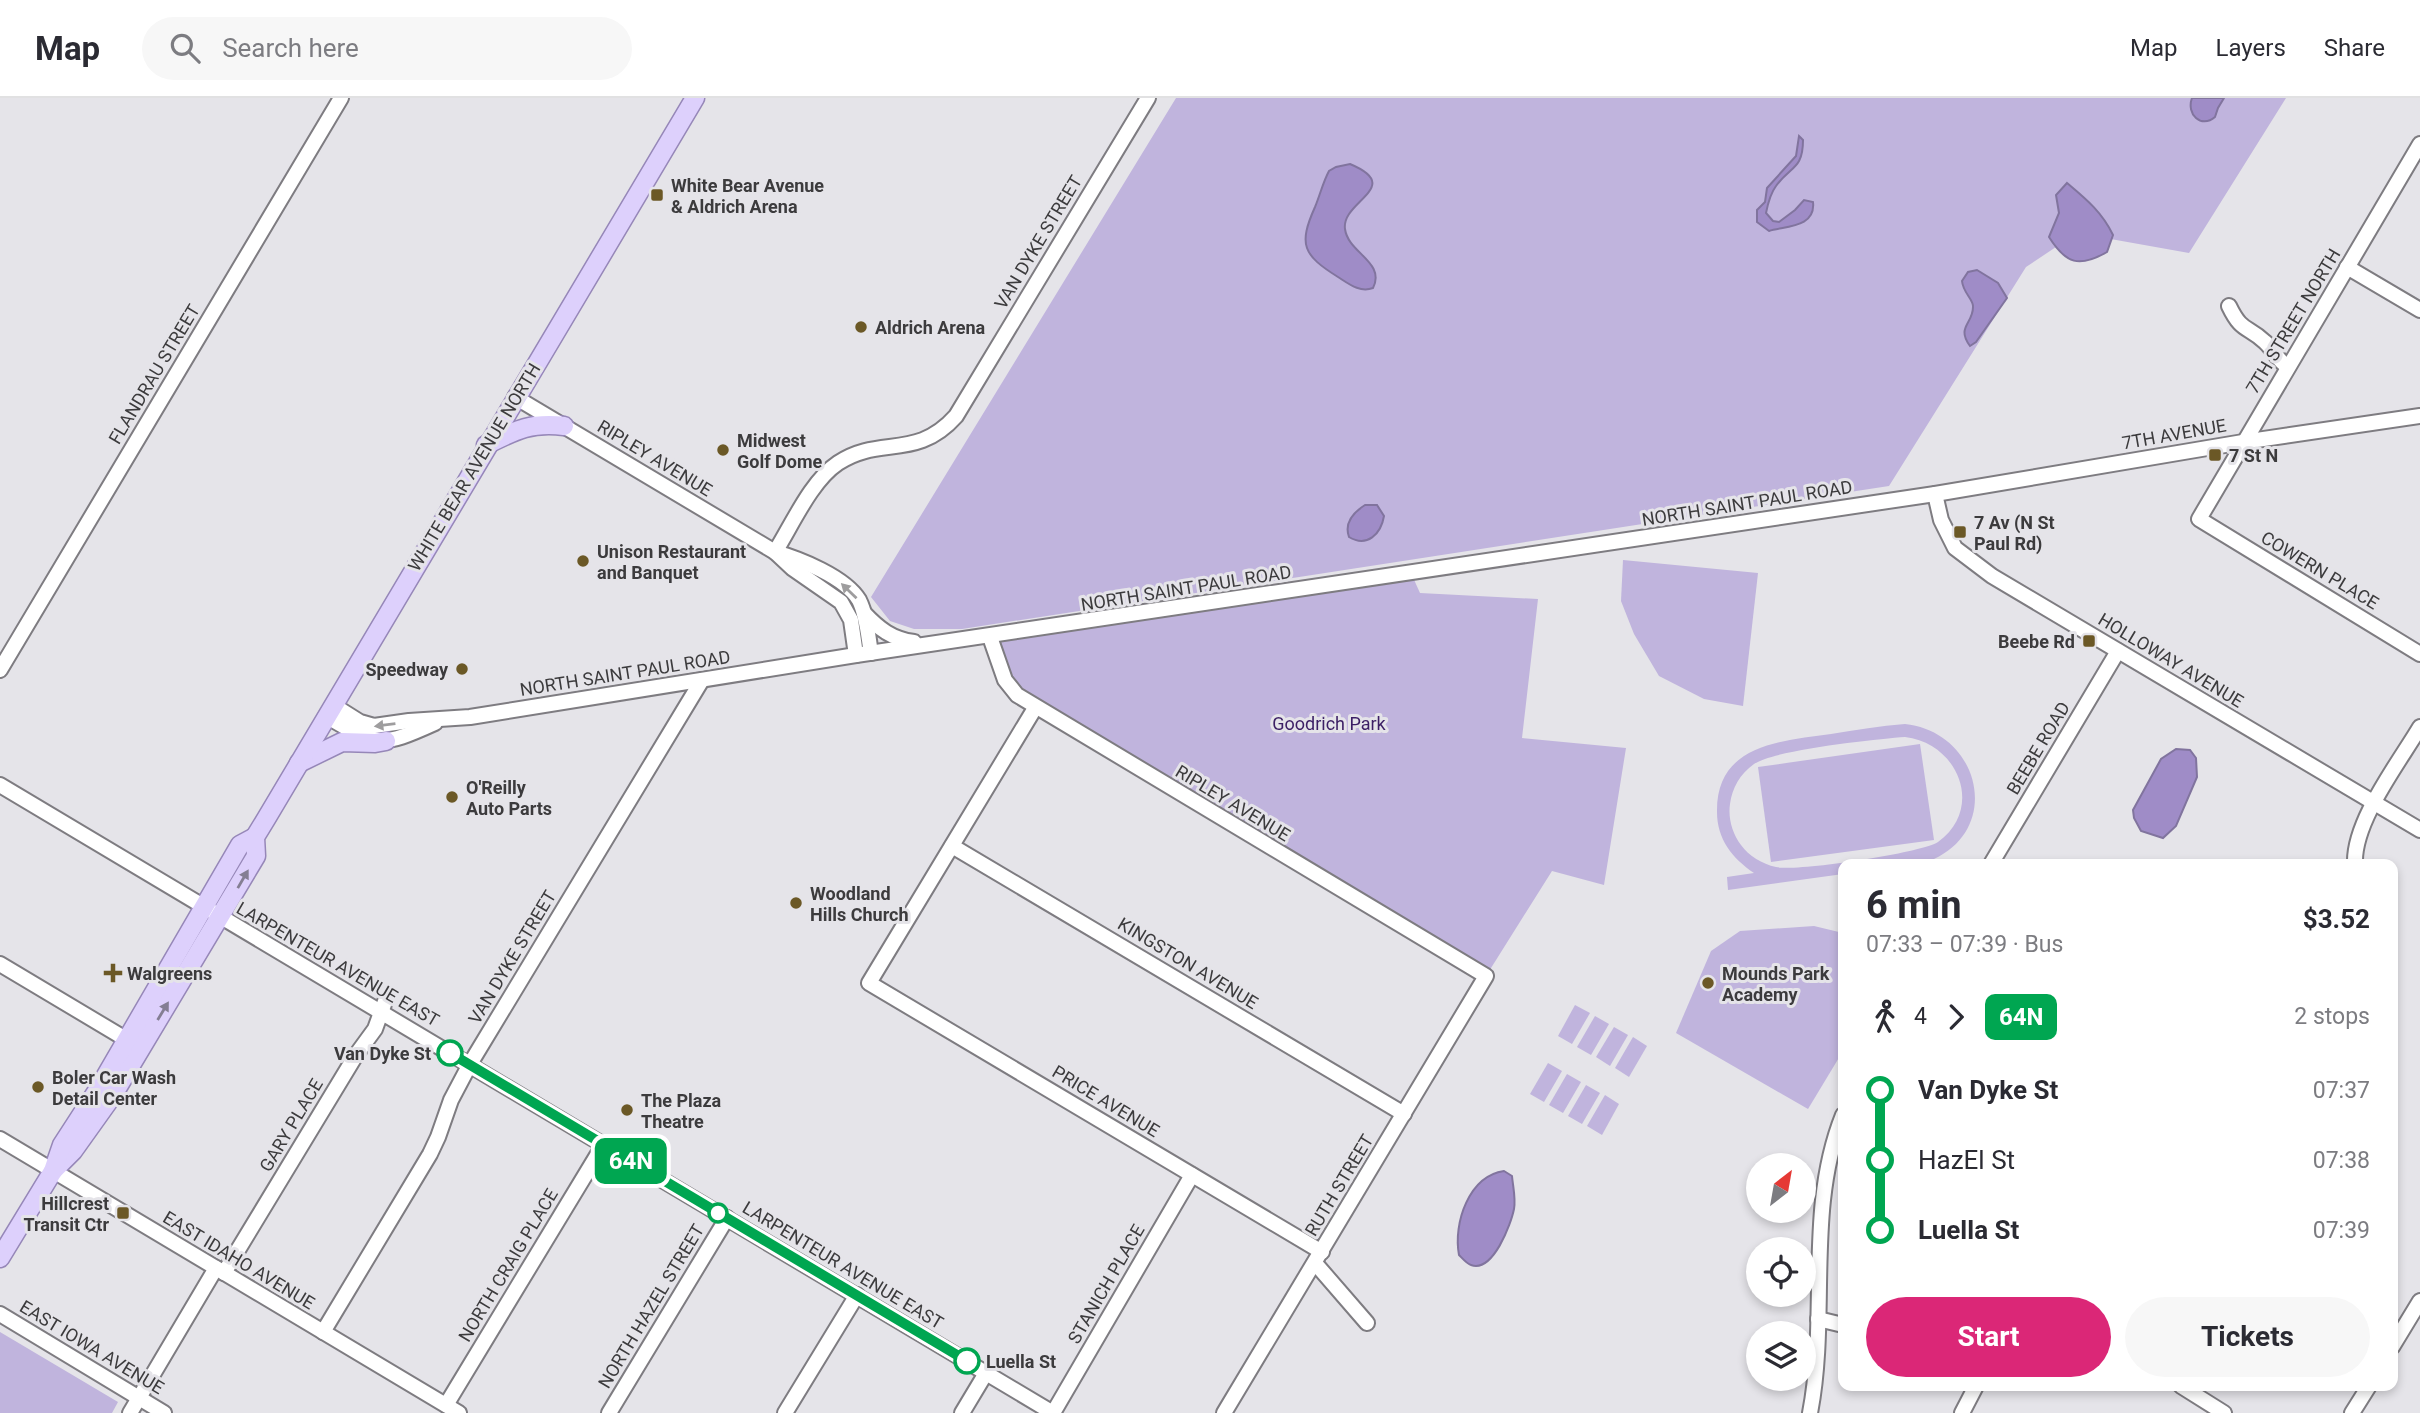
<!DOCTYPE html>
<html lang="en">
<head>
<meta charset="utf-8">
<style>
  body { margin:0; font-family:Roboto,sans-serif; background:#f7f7f7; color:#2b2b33; height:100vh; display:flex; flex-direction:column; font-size:26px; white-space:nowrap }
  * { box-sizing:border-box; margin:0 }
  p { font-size:23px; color:#7c7c81 }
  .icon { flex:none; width:38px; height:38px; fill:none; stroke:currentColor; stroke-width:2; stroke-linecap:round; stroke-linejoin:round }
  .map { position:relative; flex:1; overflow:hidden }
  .drawer { position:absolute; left:1838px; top:761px; width:560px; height:532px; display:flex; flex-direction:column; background:#fff; border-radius:14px; box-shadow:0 4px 10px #0003 }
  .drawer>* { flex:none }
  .badge { padding:0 14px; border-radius:10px; font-size:24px; line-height:46px }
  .needle { width:46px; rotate:31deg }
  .tools { position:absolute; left:1746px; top:1055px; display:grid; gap:14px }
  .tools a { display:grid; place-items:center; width:70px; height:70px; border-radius:50%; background:#fff; box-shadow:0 4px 10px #0003; font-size:35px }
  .map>.badge { position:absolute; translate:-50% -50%; box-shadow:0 0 0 4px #fff }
  .legs { display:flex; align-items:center; gap:10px; height:77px; padding:0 28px; font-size:23px }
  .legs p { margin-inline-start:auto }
  .headline { display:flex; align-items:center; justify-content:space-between; height:119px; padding:0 28px }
  h1 { font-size:38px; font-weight:700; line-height:52px }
  .action { display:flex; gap:14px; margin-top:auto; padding:14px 28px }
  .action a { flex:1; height:80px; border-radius:42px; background:#db2777; color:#fff; font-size:28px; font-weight:700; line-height:80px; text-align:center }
  .action a+a { background:#f7f7f7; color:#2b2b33 }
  ul { padding:0 28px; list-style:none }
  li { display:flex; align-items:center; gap:24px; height:70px; font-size:26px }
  li i { display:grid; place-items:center; width:10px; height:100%; margin:0 9px; background:currentColor }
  li i::after { content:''; width:18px; height:18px; margin:-9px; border:5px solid; border-radius:50%; background:#fff }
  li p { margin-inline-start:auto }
  li:first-child i { background:linear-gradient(#0000 50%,currentColor 0) }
  li:last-child i { background:linear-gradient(currentColor 50%,#0000 0) }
  header { display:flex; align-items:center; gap:42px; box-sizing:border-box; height:98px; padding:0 35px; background:#fff; border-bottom:2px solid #e1e1e2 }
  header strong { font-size:33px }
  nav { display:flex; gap:38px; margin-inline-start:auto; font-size:24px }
  .search { width:490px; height:63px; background:#f7f7f7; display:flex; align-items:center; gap:18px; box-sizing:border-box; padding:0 24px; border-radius:38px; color:#7c7c81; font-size:26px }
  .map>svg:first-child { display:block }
  .green { fill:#c0b4dd; fill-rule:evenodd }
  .water { fill:#9f8cc7; stroke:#81749e; stroke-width:2 }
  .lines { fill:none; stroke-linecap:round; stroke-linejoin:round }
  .minor-casing { stroke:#7e7c81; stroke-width:18 }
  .major-casing { stroke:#9687b8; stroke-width:21 }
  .minor { stroke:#fff; stroke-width:14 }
  .major { stroke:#ddd0fc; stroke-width:18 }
  .oneway { fill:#9e9d9e }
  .oneway2 { fill:#847e93 }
  .line-1-casing { stroke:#fff; stroke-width:16 }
  .line-1 { stroke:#00a651; stroke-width:10 }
  .poi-dot { fill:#6b5826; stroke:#e5e4e9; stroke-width:2.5 }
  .stop-1-dot { fill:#fff; stroke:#00a651; stroke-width:3.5 }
  .labels { text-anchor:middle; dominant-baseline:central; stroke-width:6; stroke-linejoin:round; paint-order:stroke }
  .poi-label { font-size:18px; font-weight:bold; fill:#3c3b3d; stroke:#e5e4e9; text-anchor:start }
  .street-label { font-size:18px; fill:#3c3b3d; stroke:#e5e4e9 }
  .park-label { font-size:18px; fill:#3c1f65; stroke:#e5e4e9 }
  .stop-label { font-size:18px; font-weight:bold; fill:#3c3b3d; stroke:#e5e4e9; text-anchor:end }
</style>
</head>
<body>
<header>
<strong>Map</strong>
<div class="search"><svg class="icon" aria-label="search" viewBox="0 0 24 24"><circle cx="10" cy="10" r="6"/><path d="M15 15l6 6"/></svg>Search here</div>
<nav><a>Map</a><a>Layers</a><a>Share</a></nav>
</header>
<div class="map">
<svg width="2420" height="1315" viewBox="0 0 2420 1315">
  <rect width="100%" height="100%" fill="#e5e4e9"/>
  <g class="green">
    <path d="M1176,0h1110l-97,155 -112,-20 -51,34 -137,219 -927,143h-48l-24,-8 -19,-24z"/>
    <path d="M1623,462l135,13 -15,133 -39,-7 -45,-23 -25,-42 -13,-33z"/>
    <path d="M1411,475l9,20 118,6 -16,139 104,10 -22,137 -52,-14 -66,105 -481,-296 -15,-43z"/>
    <path d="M1905,626c74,8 98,103 29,135 -26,12 -63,5 -91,5v10l-115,16 -1,-13 27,-4c-22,-15 -37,-34 -37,-61 -1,-68 64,-71 114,-78 25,-4 49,-8 74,-10zM1905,639c53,6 80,71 33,105 -17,11 -142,30 -162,25 -14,-3 -27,-11 -35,-22 -9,-12 -13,-27 -11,-41 2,-16 10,-30 24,-40 20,-14 122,-25 151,-27z"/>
    <path d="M1920,646l14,96 -163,22 -13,-95z"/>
    <path d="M1814,828l29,7v118l-35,58 -132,-76 35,-82 29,-20z"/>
    <path d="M1575,907l15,8 -18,31 -14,-8z"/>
    <path d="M1595,918l14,8 -18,31 -14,-8z"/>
    <path d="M1614,929l14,8 -18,31 -14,-9z"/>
    <path d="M1633,939l14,9 -18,31 -14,-9z"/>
    <path d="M1548,965l14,8 -18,31 -14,-8z"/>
    <path d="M1567,976l14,8 -18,31 -14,-8z"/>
    <path d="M1586,987l14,8 -18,31 -14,-8z"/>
    <path d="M1605,997l14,9 -17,31 -15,-9z"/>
    <path d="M0,1234l118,70 -6,11h-112z"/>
  </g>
  <g class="water">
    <path d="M2192,0h32l-6,10 -3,9c-14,12 -29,-3 -23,-19z"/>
    <path d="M1799,38l4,4c0,30 -13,26 -27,46 -6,8 -8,17 -10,27l7,8 6,1 16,-12 9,-10 9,2c3,26 -28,24 -44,29l-12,-9v-12l8,-8 2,-14 29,-32z"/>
    <path d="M1350,66c55,23 -9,37 -5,65 3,24 41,33 28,59 -13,5 -24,-4 -35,-11 -35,-22 -40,-32 -23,-70 5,-12 8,-25 14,-36l7,-4z"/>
    <path d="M2067,85c19,16 35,29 46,52l-6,17c-28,16 -41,12 -58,-15l10,-24 -3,-18z"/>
    <path d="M1977,172l21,13 9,15 -31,44 -6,4c-14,-19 3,-22 3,-39 1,-7 -10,-14 -11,-26l6,-9z"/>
    <path d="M1365,407h12l7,11c-3,18 -17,32 -35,21 -5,-14 5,-25 16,-32z"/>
    <path d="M2176,651l14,1 6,8 1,19 -21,49 -13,12 -22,-7 -7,-13 -1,-8 28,-51z"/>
    <path d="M1504,1073l8,5c1,11 4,23 2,33 -3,15 -21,64 -43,56 -4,-1 -9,-7 -12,-10 -6,-32 10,-79 45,-84z"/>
  </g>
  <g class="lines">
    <defs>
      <g id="minor">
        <path d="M2420,46l-221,375 221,135"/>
        <path d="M2347,169l73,43"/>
        <path d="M2229,208c13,27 18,19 36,36 9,8 12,18 23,25"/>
        <path d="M515,299l260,155c25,7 70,25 84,48 8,16 9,36 12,53"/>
        <path d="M1935,396l6,26 14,28 37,28 428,254"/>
        <path d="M775,454c17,-27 36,-71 63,-89 42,-28 78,-2 118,-47l192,-318"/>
        <path d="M776,455l16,15 49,34 10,18 5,35"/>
        <path d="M864,515c15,16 28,26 50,29"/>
        <path d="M990,539l15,43 12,15 469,281 -262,437"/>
        <path d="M0,572l341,-572"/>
        <path d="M333,607l27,17 14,4 35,-5 61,-4 386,-62 1079,-161 308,-52 177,-26"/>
        <path d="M1035,610l-166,275 453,269"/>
        <path d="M326,618c51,30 54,32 109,7"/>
        <path d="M0,687l1053,628"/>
        <path d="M952,748l452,268"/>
        <path d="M1991,766l127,-213"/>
        <path d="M2355,766c-2,-42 43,-100 65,-137"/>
        <path d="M0,866l134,80"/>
        <path d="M0,1041l459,274"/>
        <path d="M1315,1165l52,60"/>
        <path d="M224,1175l132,-218 19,-26 12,-33"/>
        <path d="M0,1216l164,99"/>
        <path d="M1818,1221l25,6"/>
        <path d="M323,1234l107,-178 8,-17 13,-37 19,-36 232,-384"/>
        <path d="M2392,1249l28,-46"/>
        <path d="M2181,1288l43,27"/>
        <path d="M446,1307l158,-261"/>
        <path d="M130,1315l86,-145"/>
        <path d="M609,1315l118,-195"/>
        <path d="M785,1315l72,-118"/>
        <path d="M962,1315l24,-40"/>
        <path d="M1053,1315l139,-238"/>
        <path d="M1810,1315c19,-98 -5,-203 33,-298"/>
        <path d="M1962,1315l14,-27"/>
        <path d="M2352,1315l17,-27"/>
      </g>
      <g id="major">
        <path d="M486,347c30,-15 45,-23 78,-19"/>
        <path d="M299,665l43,-21 33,1 11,-2"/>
        <path d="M53,1073l20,-20 40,-56 143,-239 -1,-19 11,-18 429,-721"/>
        <path d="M0,1160l53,-87 9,-26 35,-54 143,-246 15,-8"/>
      </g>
    </defs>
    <use href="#minor" class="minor-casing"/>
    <use href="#major" class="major-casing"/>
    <use href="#minor" class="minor"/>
    <use href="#major" class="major"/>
  </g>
  <defs><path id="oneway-solid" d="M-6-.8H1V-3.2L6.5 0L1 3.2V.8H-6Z" transform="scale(1.75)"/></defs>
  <g class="oneway">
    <use href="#oneway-solid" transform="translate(849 493) rotate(-136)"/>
    <use href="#oneway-solid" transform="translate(385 627) rotate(173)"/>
  </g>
  <g class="oneway2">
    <use href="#oneway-solid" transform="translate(243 781) rotate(-60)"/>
    <use href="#oneway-solid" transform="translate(163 913) rotate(-59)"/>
  </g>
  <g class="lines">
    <defs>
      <path id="line-1" d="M450,955l517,308"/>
    </defs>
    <use href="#line-1" class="line-1-casing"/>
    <use href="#line-1" class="line-1"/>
  </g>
  <g class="poi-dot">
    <rect x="650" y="90" width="14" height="14" rx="3.5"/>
    <circle cx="861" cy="229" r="7"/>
    <circle cx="723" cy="352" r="7"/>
    <rect x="2208" y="350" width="14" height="14" rx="3.5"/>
    <rect x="1953" y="427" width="14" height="14" rx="3.5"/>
    <circle cx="583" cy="463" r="7"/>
    <rect x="2082" y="536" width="14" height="14" rx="3.5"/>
    <circle cx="462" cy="571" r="7"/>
    <circle cx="452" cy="699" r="7"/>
    <circle cx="796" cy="805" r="7"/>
    <path d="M109.5 864.5h7v7h7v7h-7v7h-7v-7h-7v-7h7z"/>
    <circle cx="1708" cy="885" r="7"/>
    <circle cx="38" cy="989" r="7"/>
    <circle cx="627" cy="1012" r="7"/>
    <rect x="116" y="1108" width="14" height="14" rx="3.5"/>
  </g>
  <g class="stop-1-dot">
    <circle cx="450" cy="955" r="12"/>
    <circle cx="718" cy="1115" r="9"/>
    <circle cx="967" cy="1263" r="12"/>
  </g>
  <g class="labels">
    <g class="poi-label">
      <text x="671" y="87">White Bear Avenue<tspan x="671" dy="21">&amp; Aldrich Arena</tspan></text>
      <text x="875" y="229">Aldrich Arena</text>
      <text x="737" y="342">Midwest<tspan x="737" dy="21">Golf Dome</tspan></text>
      <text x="2229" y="357">7 St N</text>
      <text x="1974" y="424">7 Av (N St<tspan x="1974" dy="21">Paul Rd)</tspan></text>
      <text x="597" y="453">Unison Restaurant<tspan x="597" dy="21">and Banquet</tspan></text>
      <text x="2075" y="543" text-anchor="end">Beebe Rd</text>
      <text x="448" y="571" text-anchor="end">Speedway</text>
      <text x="466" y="689">O'Reilly<tspan x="466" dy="21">Auto Parts</tspan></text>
      <text x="810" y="795">Woodland<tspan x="810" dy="21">Hills Church</tspan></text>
      <text x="127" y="875">Walgreens</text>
      <text x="1722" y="875">Mounds Park<tspan x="1722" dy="21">Academy</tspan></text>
      <text x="52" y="979">Boler Car Wash<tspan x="52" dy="21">Detail Center</tspan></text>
      <text x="641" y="1002">The Plaza<tspan x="641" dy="21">Theatre</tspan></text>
      <text x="109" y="1105" text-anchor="end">Hillcrest<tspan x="109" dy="21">Transit Ctr</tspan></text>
    </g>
    <g class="street-label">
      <text transform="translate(1038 144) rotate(-59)">VAN DYKE STREET</text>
      <text transform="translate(2293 223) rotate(-59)">7TH STREET NORTH</text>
      <text transform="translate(154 276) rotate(-59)">FLANDRAU STREET</text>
      <text transform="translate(2174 336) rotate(-10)">7TH AVENUE</text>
      <text transform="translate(655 360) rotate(31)">RIPLEY AVENUE</text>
      <text transform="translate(474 369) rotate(-59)">WHITE BEAR AVENUE NORTH</text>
      <text transform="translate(1747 405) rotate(-9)">NORTH SAINT PAUL ROAD</text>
      <text transform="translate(2320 472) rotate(31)">COWERN PLACE</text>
      <text transform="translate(1186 490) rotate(-9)">NORTH SAINT PAUL ROAD</text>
      <text transform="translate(2171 562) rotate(31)">HOLLOWAY AVENUE</text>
      <text transform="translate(625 575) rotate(-9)">NORTH SAINT PAUL ROAD</text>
      <text transform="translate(2038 650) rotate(-59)">BEEBE ROAD</text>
      <text transform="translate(1233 705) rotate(31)">RIPLEY AVENUE</text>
      <text transform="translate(512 859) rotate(-59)">VAN DYKE STREET</text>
      <text transform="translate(1188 865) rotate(31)">KINGSTON AVENUE</text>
      <text transform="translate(338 866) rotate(30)">LARPENTEUR AVENUE EAST</text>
      <text transform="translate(1106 1003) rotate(31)">PRICE AVENUE</text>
      <text transform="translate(291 1027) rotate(-59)">GARY PLACE</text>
      <text transform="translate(1339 1087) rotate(-59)">RUTH STREET</text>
      <text transform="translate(239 1162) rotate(31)">EAST IDAHO AVENUE</text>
      <text transform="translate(508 1167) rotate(-59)">NORTH CRAIG PLACE</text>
      <text transform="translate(843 1167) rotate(31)">LARPENTEUR AVENUE EAST</text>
      <text transform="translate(1106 1186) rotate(-60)">STANICH PLACE</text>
      <text transform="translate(651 1208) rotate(-59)">NORTH HAZEL STREET</text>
      <text transform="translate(92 1249) rotate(31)">EAST IOWA AVENUE</text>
    </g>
    <g class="park-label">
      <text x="1329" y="625">Goodrich Park</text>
    </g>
    <g class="stop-label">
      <text x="431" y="955">Van Dyke St</text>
      <text x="986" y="1263" text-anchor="start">Luella St</text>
    </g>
  </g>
</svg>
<div class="tools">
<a><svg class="needle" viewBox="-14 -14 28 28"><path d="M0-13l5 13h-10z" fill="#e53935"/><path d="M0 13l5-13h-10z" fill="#7c7c81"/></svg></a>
<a><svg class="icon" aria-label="locate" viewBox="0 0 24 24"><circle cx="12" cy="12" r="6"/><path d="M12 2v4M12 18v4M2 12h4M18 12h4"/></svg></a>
<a><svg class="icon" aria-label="layers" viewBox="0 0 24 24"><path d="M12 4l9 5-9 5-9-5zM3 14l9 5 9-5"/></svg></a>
</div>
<b class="badge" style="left:631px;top:1063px;background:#00a651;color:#fff">64N</b>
<section class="drawer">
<div class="headline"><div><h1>6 min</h1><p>07:33 – 07:39 · Bus</p></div><b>$3.52</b></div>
<div class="legs"><svg class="icon" aria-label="walk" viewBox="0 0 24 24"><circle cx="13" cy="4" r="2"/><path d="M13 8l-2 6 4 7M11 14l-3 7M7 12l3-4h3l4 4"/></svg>4<svg class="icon" aria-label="forward" viewBox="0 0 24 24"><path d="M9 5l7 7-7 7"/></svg><b class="badge" style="background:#00a651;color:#fff">64N</b><p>2 stops</p></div>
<ul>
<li><i style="color:#00a651"></i><b>Van Dyke St</b><p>07:37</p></li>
<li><i style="color:#00a651"></i><span>HazEl St</span><p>07:38</p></li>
<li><i style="color:#00a651"></i><b>Luella St</b><p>07:39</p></li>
</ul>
<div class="action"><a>Start</a><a>Tickets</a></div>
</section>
</div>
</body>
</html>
